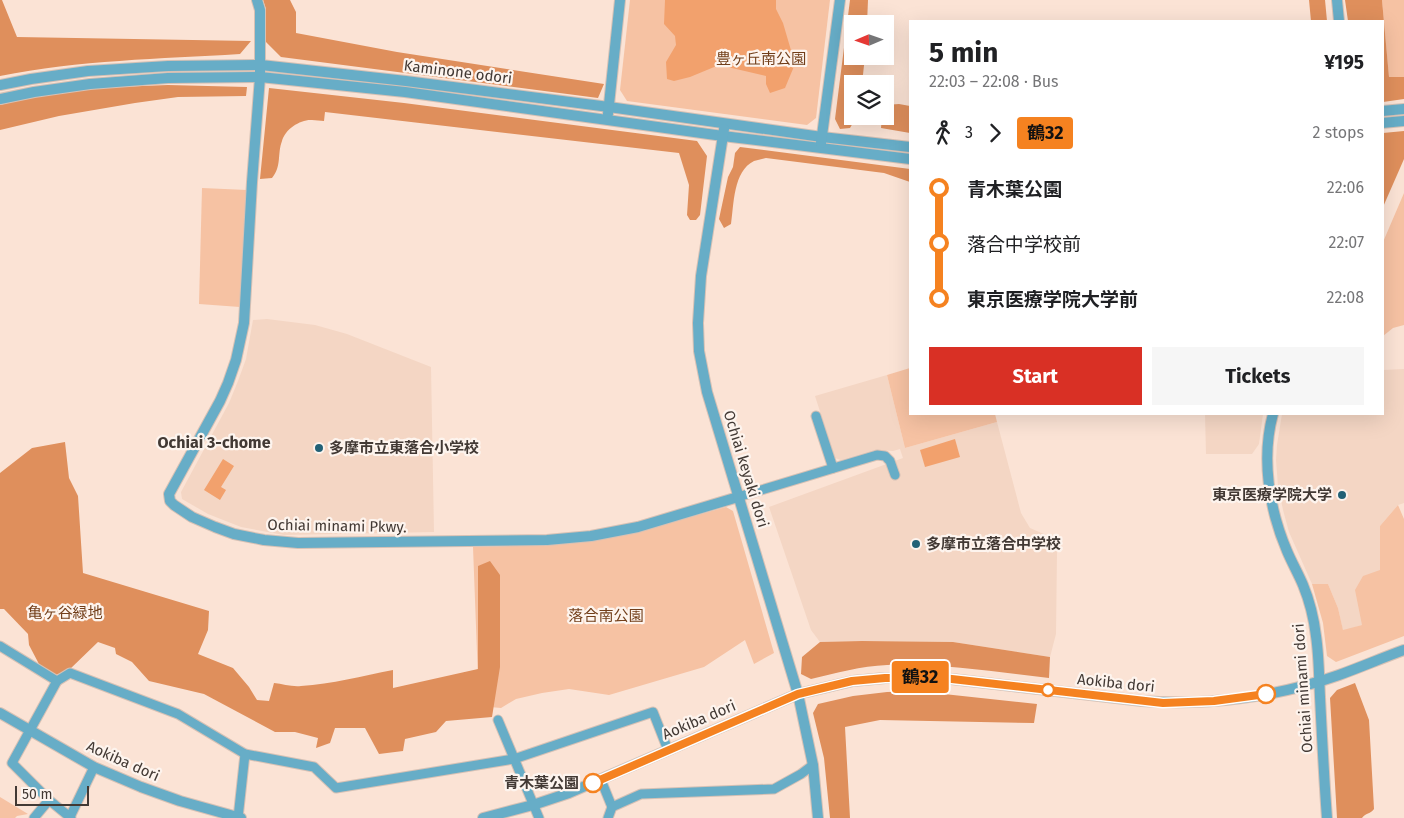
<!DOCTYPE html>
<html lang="en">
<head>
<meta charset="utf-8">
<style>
  body { margin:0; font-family:"Fira Sans","Noto Sans JP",sans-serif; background:#f6f6f6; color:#202124; height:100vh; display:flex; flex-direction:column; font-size:19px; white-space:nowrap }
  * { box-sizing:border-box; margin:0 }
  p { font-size:16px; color:#757577 }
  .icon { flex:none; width:28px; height:28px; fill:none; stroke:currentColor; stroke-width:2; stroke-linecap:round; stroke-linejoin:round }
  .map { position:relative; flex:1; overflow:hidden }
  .drawer { position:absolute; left:909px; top:20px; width:475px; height:395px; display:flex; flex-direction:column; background:#fff; border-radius:0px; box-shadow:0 5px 20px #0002 }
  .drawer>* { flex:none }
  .badge { padding:0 10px; border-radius:4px; font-size:18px; line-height:32px }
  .needle { width:32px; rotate:268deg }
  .controls { position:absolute; left:844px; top:15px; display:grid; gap:10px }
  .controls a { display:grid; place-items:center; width:50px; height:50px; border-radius:0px; background:#fff; box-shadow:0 5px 20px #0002; font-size:25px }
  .scale { position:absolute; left:15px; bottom:12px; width:74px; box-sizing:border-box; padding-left:5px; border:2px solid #423934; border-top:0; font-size:14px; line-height:18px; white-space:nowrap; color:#423934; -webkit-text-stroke:4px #fdf4ee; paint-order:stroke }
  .map>.badge { position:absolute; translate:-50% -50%; box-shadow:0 0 0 2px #fff }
  .legs { display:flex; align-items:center; gap:8px; height:55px; padding:0 20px; font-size:16px }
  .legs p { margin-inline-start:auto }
  .summary { display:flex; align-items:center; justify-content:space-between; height:85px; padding:0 20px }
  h1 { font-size:28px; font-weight:700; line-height:38px }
  .button { display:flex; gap:10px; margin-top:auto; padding:10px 20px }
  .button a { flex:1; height:58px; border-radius:0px; background:#d93025; color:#fff; font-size:20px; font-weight:700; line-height:58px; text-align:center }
  .button a+a { background:#f6f6f6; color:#202124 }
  ul { padding:0 20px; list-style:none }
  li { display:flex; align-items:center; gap:18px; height:55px; font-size:19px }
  li i { display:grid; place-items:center; width:8px; height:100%; margin:0 6px; background:currentColor }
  li i::after { content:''; width:12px; height:12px; margin:-6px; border:4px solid; border-radius:50%; background:#fff }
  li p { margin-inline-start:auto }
  li:first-child i { background:linear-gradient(#0000 50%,currentColor 0) }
  li:last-child i { background:linear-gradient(currentColor 50%,#0000 0) }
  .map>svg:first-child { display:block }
  .built { fill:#f4d6c4 }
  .green { fill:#f6c2a3 }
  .forest { fill:#df8f5c }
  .water { fill:#f2a16d }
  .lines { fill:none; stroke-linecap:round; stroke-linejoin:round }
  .minor-casing { stroke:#d6c1b5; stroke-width:11 }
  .tertiary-casing { stroke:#d6c1b5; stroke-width:12 }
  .minor { stroke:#67adc7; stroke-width:9 }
  .tertiary { stroke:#67adc7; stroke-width:10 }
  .line-1-casing { stroke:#fff; stroke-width:11 }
  .line-1 { stroke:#f58220; stroke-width:8 }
  .poi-dot { fill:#226176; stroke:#fdf4ee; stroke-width:2 }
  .stop-1-dot { fill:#fff; stroke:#f58220; stroke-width:2.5 }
  .labels { text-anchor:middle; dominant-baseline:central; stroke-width:4.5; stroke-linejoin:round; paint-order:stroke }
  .park-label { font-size:15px; fill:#723e19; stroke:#fdf4ee }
  .street-label { font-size:15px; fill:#423934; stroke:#fdf4ee }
  .poi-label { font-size:15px; font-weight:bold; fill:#423934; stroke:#fdf4ee; text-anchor:start }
  .stop-label { font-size:15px; font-weight:bold; fill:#423934; stroke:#fdf4ee; text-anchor:end }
  .neighbourhood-label { font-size:16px; font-weight:bold; fill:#423934; stroke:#fdf4ee }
</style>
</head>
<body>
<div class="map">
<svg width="1404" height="818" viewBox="0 0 1404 818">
  <rect width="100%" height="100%" fill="#fbe3d5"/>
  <g class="built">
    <path d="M267,319l48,6 32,9 84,33 3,165 -150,3 -43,-8 -33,-13 -26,-15 -1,-7 48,-89 9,-22 8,-22 7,-39z"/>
    <path d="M1404,369v134l-6,2 -18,21v45l-18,54 -19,6 -5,-23 -10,-24h-16l-23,-52 -6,-22 -5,-24 -2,-26 1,-15 5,-31h100l1,-44z"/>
    <path d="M887,375l18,73 92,-26 24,91 9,15 16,7 11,17 -1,82 -6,23 -97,-15 -91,-1 -42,1 -9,-12 -42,-123 134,-49 -3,-9 -7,2 -19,-1 -33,10 -6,-2 -20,-62z"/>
    <path d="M1205,414h58l-4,30 -7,10h-46z"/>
  </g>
  <g class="green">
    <path d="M630,0h200l-14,118 -9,7 -180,-24 -7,-11z"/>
    <path d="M1382,0h22v77l-15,1z"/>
    <path d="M202,188l45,2 -7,117 -41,-3z"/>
    <path d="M1404,193v132l-11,3 -10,8v-94z"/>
    <path d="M910,368v46h85l2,8 -92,26 -18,-73z"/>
    <path d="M1398,505l6,14v117l-68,26 -9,-6 -4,-33 -11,-39h16l10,24 5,22 19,-5 -7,-35 8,-14 17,-6v-44z"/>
    <path d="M726,507l7,4 41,142 -20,11 -9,-24 -41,27 -95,28 -40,-6 -27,4 -26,6 -15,9 -22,-2 -6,-159 73,-2 51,-5 40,-8z"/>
    <path d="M0,797l28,17 -11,2 -2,2h-15z"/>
  </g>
  <g class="forest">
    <path d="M0,0h2l15,37 234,4 -11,13c-80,5 -161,6 -240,22z"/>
    <path d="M263,0h27l6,12v21l101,19 207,32 -6,14 -317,-41 -15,-15v-33z"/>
    <path d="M850,0h18l-1,24h-15v32h13l-3,28h-10v32h5l-7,12 -10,1 -5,-10z"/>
    <path d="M1309,0h16l2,21h-16z"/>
    <path d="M1345,0h37l7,77h15v22l-21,3 -1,-81h-34z"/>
    <path d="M168,85l79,2 -1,9 -68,1 -43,6 -76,13 -59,14v-25l35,-9 55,-8z"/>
    <path d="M269,88l135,15 293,38 10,15 -7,59 -4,5h-6l-3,-5 2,-30 -10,-32 -354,-41 -1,9c-4,0 -8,-1 -12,-1 -11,-1 -27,9 -30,21 -5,13 0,25 -10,37l-12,1z"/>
    <path d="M899,104l11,2v27l-29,-5 1,-12h3v-11z"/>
    <path d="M1404,131v28l-21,48v-74z"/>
    <path d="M740,147l170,22v13l-26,-9 -118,-15c-4,1 -8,2 -12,3 -21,10 -20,44 -23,63l-7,4 -5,-9 9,-42 5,-10 2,-14z"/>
    <path d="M65,442l4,36 9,18 5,77 126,38 -1,19 -10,24 35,14 16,19 8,13 12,1 5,-18c9,1 18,4 27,3 31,-2 61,-10 92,-16v18l85,-19v-103l12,-5 10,14v92l-8,50 -46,4 -10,11 -31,7 -2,12 -24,3 -14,-26h-30l-5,15 -14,5 2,-10 -23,-6h-20l-71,-38 -55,-13 -17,-19 -16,-8 -1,-6 -17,-6 -29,28 -16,6 -13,-10 -11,-21 -1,-11 -24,-25h-4v-136l32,-25z"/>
    <path d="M862,641l91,1 97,15 -1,21c-54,-6 -108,-15 -162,-13 -26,1 -51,8 -76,14l-10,-5 1,-17 18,-15z"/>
    <path d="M1355,683l14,37 5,89c-3,5 -9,4 -12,9h-25l-7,-120 7,-8z"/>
    <path d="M916,691l121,13 -3,19 -154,-3 -35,7 5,91h-20l-6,-60 -11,-45 5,-9 35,-8 34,-4z"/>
  </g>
  <g class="water">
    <path d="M665,0h111v9l7,14 12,41 -10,24 -15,5 -4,-9v-8l-47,-11 -29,12 -16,4 -7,-2 -1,-17 10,-17 -1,-9 -11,-12z"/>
    <path d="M955,439l5,18 -35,10 -5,-17z"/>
    <path d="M223,459l11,7 -13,21 5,3 -6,10 -16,-10z"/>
  </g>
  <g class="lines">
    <defs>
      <g id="minor">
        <path d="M816,416l17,52"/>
        <path d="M738,497l139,-42 8,1 5,5 5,14"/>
        <path d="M0,646l57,35 13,-8 108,41 67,40 69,13 22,21 178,-29 139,-47 15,38"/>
        <path d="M57,681l-45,82 37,37 22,18"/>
        <path d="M498,720l41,98"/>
        <path d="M601,780l11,27"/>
        <path d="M70,817l24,-50"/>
        <path d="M34,818l15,-18"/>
        <path d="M238,818l7,-64"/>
        <path d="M608,818l4,-11 29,-13 133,-5 27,-15 12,-9"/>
      </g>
      <g id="tertiary">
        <path d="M257,0l3,10v67l-8,105 -8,141 -8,37 -8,23 -8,18 -51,93 1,7 4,4 18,12 23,10 19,7 30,6 34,3 249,-3 44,-4 47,-9 100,-30"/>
        <path d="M1337,0l2,21"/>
        <path d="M0,85l31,-6 57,-8 80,-5 93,-1 145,16 203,26 213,30 88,10"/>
        <path d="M0,99l34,-7 56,-8 78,-6 92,-1 145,15 318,44 187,23"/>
        <path d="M1382,111l22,-2"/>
        <path d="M608,114l12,-114"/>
        <path d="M1382,123l22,-2"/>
        <path d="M724,129l-23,147 -3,47 1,28 8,41 91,302 15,71 5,53"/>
        <path d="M821,143l19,-143"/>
        <path d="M1273,414c-12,44 -4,95 14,137 5,12 11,22 16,34 7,17 11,34 13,51 3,20 3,41 4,61 2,40 4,81 7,121"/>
        <path d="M0,713l94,54 47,20 39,14 61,17"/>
        <path d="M483,818l50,-13 36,-12 229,-99 55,-13 32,-3h58l199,23c65,5 135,-4 197,-26 22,-8 43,-17 65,-25"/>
      </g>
    </defs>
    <use href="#minor" class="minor-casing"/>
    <use href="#tertiary" class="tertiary-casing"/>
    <use href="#minor" class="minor"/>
    <use href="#tertiary" class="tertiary"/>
  </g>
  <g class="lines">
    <defs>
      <path id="line-1" d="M593,783l205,-89 54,-13 33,-3h58l220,25 51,-2 52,-7"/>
    </defs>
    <use href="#line-1" class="line-1-casing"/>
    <use href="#line-1" class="line-1"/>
  </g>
  <g class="poi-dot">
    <circle cx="319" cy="448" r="5"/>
    <circle cx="1342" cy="495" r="5"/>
    <circle cx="916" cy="544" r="5"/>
  </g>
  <g class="stop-1-dot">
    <circle cx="1048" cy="690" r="6"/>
    <circle cx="1266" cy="694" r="9"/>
    <circle cx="593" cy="783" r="9"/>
  </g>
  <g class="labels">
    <g class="park-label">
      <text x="761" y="59">豊ヶ丘南公園</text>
      <text x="65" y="613">亀ヶ谷緑地</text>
      <text x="606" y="616">落合南公園</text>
    </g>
    <g class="street-label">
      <text transform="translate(458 72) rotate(7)">Kaminone odori</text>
      <text transform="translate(746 469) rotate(73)">Ochiai keyaki dori</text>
      <text transform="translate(337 526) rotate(1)">Ochiai minami Pkwy.</text>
      <text transform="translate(1116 683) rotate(6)">Aokiba dori</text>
      <text transform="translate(1303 688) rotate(-94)">Ochiai minami dori</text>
      <text transform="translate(699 720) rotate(-23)">Aokiba dori</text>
      <text transform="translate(123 761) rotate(24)">Aokiba dori</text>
    </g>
    <g class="poi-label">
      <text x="329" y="448">多摩市立東落合小学校</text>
      <text x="1332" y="495" text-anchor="end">東京医療学院大学</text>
      <text x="926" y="544">多摩市立落合中学校</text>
    </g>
    <g class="stop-label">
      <text x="579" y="783">青木葉公園</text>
    </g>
    <g class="neighbourhood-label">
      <text x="214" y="442">Ochiai 3-chome</text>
    </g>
  </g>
</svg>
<div class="controls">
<a><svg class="needle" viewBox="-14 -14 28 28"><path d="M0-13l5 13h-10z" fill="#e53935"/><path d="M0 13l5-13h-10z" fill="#757577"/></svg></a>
<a><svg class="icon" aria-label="layers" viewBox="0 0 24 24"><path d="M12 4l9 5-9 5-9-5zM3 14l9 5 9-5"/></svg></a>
</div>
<div class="scale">50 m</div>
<b class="badge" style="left:920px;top:677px;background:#f58220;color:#111">鶴32</b>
<section class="drawer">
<div class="summary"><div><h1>5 min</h1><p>22:03 – 22:08 · Bus</p></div><b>¥195</b></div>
<div class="legs"><svg class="icon" aria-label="walk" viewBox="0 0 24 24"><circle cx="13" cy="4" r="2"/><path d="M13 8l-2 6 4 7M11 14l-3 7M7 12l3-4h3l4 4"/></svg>3<svg class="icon" aria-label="forward" viewBox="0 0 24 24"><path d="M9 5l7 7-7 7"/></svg><b class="badge" style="background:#f58220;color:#111">鶴32</b><p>2 stops</p></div>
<ul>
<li><i style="color:#f58220"></i><b>青木葉公園</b><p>22:06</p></li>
<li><i style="color:#f58220"></i><span>落合中学校前</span><p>22:07</p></li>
<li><i style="color:#f58220"></i><b>東京医療学院大学前</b><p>22:08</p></li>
</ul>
<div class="button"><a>Start</a><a>Tickets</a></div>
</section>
</div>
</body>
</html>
